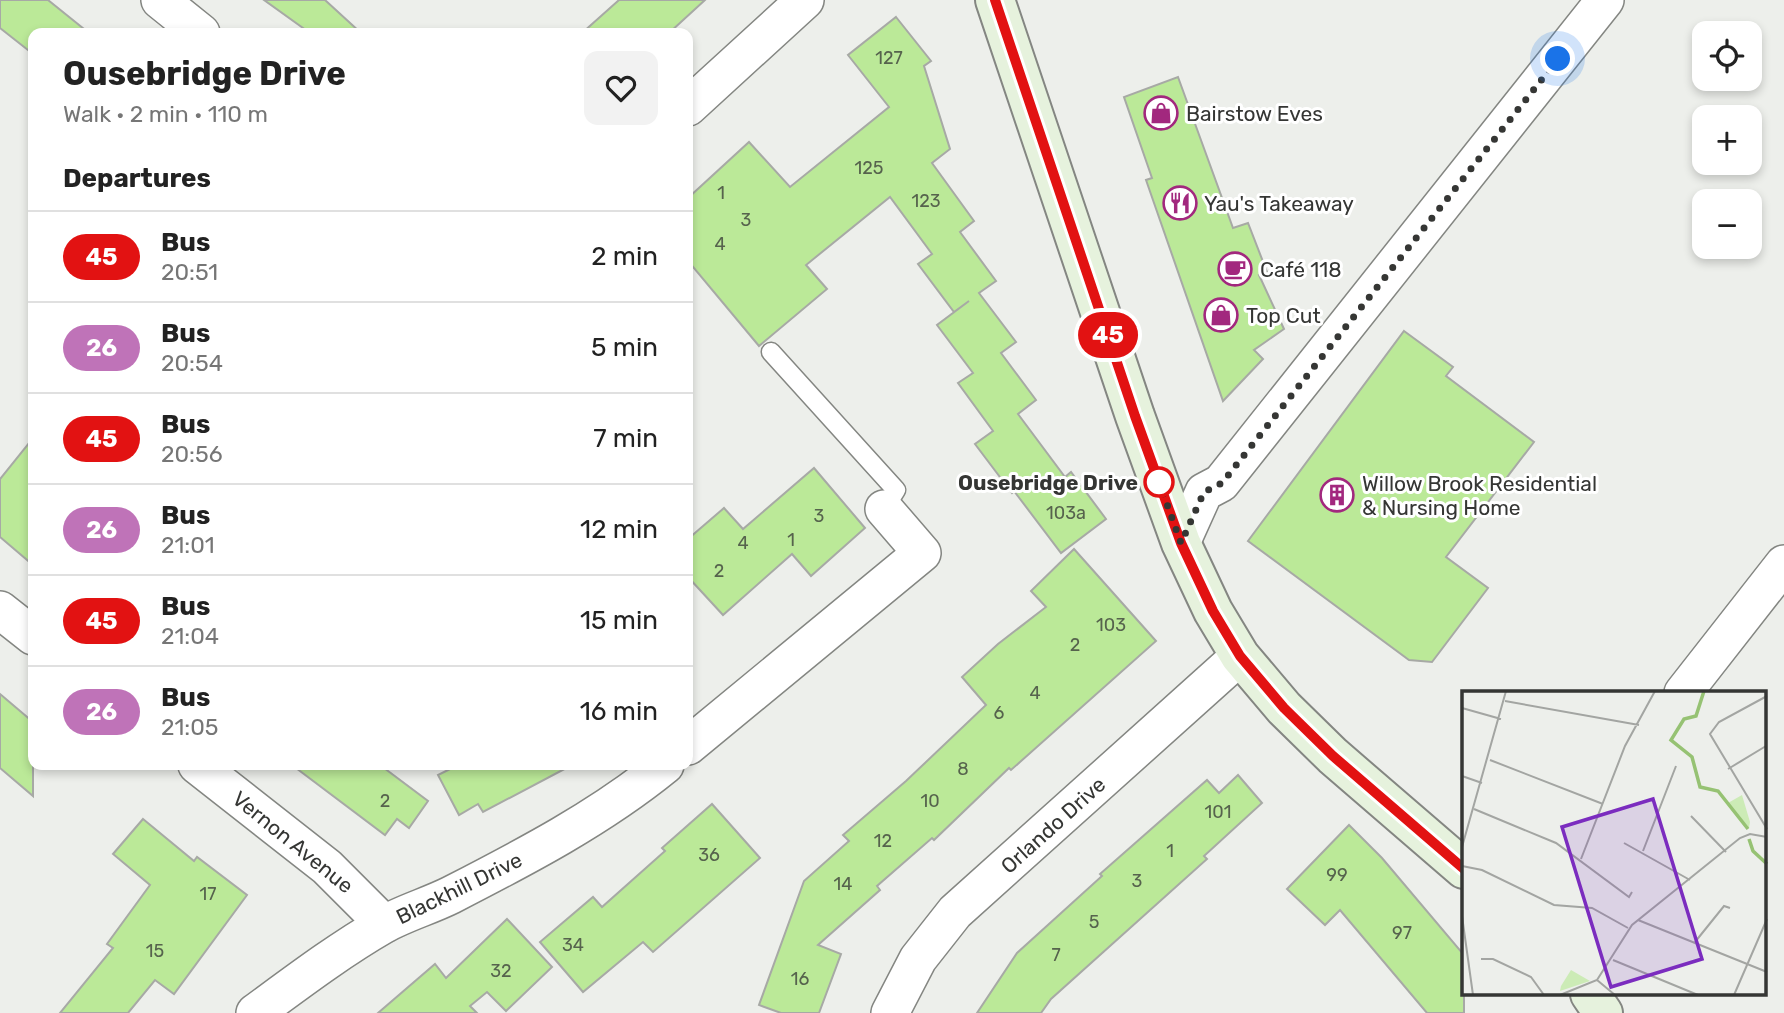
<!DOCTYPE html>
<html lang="en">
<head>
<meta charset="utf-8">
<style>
  body { margin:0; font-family:Rubik,sans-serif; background:#f2f2f2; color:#222; height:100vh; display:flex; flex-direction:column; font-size:26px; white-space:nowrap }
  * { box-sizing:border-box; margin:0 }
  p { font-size:23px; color:#767676 }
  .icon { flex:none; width:38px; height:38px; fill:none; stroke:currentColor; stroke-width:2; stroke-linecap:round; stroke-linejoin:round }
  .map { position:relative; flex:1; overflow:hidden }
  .side { position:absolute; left:28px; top:28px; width:665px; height:742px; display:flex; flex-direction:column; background:#fff; border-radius:14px; box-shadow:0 4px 10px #0003 }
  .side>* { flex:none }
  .badge { padding:0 14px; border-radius:23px; font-size:24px; line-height:46px }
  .controls { position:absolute; left:1692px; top:21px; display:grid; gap:14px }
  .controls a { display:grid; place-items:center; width:70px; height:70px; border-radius:14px; background:#fff; box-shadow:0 4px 10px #0003; font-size:35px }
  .you { position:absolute; width:35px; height:35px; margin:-18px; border:5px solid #fff; border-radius:50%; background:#1a73e8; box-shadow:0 0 0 10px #1a73e833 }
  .map>.badge { position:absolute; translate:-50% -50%; box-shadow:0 0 0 4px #fff }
  h2 { padding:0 35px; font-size:26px; line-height:63px }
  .round { display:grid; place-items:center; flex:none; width:74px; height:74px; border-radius:14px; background:#f2f2f2 }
  .head { display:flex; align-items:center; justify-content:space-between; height:119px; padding:0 35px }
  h1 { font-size:33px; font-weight:700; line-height:52px }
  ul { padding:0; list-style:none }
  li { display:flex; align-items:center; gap:21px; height:91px; padding:0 35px; border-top:2px solid #e0e0e0 }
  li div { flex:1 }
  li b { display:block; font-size:26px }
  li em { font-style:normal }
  li .badge { min-width:77px; font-weight:700; text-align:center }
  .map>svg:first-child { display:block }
  .building { fill:#bbe998; stroke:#a7a9a5; stroke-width:2 }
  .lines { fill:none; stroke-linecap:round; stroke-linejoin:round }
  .lane-casing { stroke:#848682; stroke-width:21 }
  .street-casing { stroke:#848682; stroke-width:40 }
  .secondary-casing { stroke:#848682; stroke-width:42 }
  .lane { stroke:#fff; stroke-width:18 }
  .street { stroke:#fff; stroke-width:37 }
  .secondary { stroke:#e6f2dd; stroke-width:38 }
  .line-casing { stroke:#fff; stroke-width:16 }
  .line { stroke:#e21212; stroke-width:10 }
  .walk { stroke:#353634; stroke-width:7; stroke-dasharray:0 12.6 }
  .stop-dot { fill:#fff; stroke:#e21212; stroke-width:3.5 }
  .labels { text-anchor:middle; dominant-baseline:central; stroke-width:6; stroke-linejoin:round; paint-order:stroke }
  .number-label { font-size:18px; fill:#56634d }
  .poi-label { font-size:21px; fill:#353634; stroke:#fff; text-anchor:start }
  .stop-label { font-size:21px; font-weight:bold; fill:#353634; stroke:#fff; text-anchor:end }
  .street-label { font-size:21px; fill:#353634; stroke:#fff }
  .inset-river { fill:none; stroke:#96c273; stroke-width:3.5 }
  .inset-road { fill:none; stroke:#a3a5a2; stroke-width:2 }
  .view { fill:#7b2cbf; fill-opacity:0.15; stroke:#7b2cbf; stroke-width:3.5 }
  .inset-edge { fill:none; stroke:#353634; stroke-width:3.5 }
</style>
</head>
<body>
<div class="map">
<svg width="1784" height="1013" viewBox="0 0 1784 1013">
  <rect width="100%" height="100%" fill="#edefeb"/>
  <g class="building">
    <path d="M0,0h48l41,33h-56v21l-33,-26z"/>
    <path d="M264,0h61l36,33h-51z"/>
    <path d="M619,0h86l-36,33h-87z"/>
    <path d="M896,17l35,44 -7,5 26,83 -18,14 42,58 -14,11 36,49 -17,12 37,49 -15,11 35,47 -18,14 47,63 6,-5 35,47 -45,34 -47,-62 -2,2 -37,-49 18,-13 -35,-48 15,-10 -36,-48 32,-24 -15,11 -36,-48 14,-10 -42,-57 -84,68 21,24 -68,57 -71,-85v-63l61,-56 41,45 99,-80 -41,-52z"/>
    <path d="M1178,77l55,151 15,-5 19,49 -8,3 25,54 -30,21 9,9 -40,42 -77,-221 6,-2 -28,-81z"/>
    <path d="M1404,331l49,36 -7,9 88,66 -88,115 42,31 -56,74 -23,-2 -161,-119z"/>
    <path d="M33,438v127l-33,-28v-58z"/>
    <path d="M814,468l51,60 -54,48 -19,-22 -69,61 -35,-38v-38l36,-31 19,21z"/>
    <path d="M1074,549l82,92 -145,129 -2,-2 -75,72 -2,-2 -55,48 3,4 -62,55 23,9 -22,59h-38l-22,-8 45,-124 45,-40 -6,-6 63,-54 80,-76 -24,-28 36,-33 48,-37 -15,-16z"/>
    <path d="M0,694l33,28v74l-33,-28z"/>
    <path d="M292,765h88l48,36 -19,27 -12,-9 -12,16z"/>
    <path d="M458,765h114l-89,47 -5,-8 -19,11 -21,-40z"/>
    <path d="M1238,775l24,28 -58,53 3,3 -156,140 -10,14h-64l40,-60 85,-77 -2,-2 107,-94 12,13z"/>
    <path d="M712,804l48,54 -107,94 -10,-10 -60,50 -43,-50 53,-45 9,10 63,-56 -3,-3z"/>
    <path d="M143,819l51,42 3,-4 50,38 -73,99 -19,-14 -27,33h-68l53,-65 -6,-4 43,-59 -37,-31z"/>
    <path d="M1349,825l33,33 82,97v58h-37l-87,-103 -15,15 -38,-36z"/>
    <path d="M507,919l45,48 -46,44 -19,-19 -17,14 7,7h-99l57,-49 11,14z"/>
  </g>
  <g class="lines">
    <defs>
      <path id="lane" d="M771,352l125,138 -12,19"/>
      <g id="street">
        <path d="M160,0l41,33"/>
        <path d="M688,107l117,-107"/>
        <path d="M1181,543l23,-51 17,-9 384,-483"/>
        <path d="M0,610l33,26"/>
        <path d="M1683,693l101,-129"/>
        <path d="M688,746l234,-193 -38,-44"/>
        <path d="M197,765l130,102 57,57"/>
        <path d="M255,1013c41,-30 83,-62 128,-88 21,-12 46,-19 68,-30 74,-38 149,-77 214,-130"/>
        <path d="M890,1013l28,-54 37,-47 285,-256"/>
      </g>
      <g id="secondary">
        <path d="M995,0l140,416 46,127 32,68 27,45 44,52 49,48 131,113"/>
        <path d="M1590,994l13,19"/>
      </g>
    </defs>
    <use href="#lane" class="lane-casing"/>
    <use href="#street" class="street-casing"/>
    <use href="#secondary" class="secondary-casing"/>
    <use href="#lane" class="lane"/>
    <use href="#street" class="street"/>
    <use href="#secondary" class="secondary"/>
  </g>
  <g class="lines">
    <defs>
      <path id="line" d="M995,0l140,416 46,127 32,68 27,45 44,52 49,48 131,113"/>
    </defs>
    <use href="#line" class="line-casing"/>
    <use href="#line" class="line"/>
    <path class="walk" d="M1159,482l22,61 23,-51 18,-9 336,-424"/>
  </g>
  <defs>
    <symbol id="shop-ring" viewBox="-11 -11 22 22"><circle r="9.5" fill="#fff" stroke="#a2287e" stroke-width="1.5"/><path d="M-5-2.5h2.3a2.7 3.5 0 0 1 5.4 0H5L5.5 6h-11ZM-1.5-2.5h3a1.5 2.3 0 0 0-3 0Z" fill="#a2287e"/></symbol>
    <symbol id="restaurant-ring" viewBox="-11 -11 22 22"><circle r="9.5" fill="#fff" stroke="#a2287e" stroke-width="1.5"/><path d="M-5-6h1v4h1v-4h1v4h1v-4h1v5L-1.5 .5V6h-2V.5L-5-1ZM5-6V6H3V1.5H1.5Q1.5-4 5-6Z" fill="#a2287e"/></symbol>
    <symbol id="cafe-ring" viewBox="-11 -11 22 22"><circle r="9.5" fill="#fff" stroke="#a2287e" stroke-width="1.5"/><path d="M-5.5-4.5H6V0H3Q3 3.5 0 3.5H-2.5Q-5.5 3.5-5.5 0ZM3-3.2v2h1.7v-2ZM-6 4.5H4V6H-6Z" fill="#a2287e"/></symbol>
    <symbol id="building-ring" viewBox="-11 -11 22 22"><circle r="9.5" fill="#fff" stroke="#a2287e" stroke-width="1.5"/><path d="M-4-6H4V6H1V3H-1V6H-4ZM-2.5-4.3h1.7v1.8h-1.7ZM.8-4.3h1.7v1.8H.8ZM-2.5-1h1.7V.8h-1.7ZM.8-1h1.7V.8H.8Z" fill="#a2287e"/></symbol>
  </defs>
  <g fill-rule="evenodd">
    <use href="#shop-ring" x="1142" y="94" width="38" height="38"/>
    <use href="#restaurant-ring" x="1161" y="184" width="38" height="38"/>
    <use href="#cafe-ring" x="1216" y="250" width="38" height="38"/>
    <use href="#shop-ring" x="1202" y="296" width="38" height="38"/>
    <use href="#building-ring" x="1318" y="476" width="38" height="38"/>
  </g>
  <circle class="stop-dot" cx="1159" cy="482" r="14"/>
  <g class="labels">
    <g class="number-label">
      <text x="889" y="58">127</text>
      <text x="869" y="168">125</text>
      <text x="721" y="193">1</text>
      <text x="926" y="201">123</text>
      <text x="746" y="220">3</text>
      <text x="720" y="244">4</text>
      <text x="1066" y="513">103a</text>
      <text x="819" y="516">3</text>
      <text x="791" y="540">1</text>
      <text x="743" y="543">4</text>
      <text x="719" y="571">2</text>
      <text x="1111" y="625">103</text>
      <text x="1075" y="645">2</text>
      <text x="1035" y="693">4</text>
      <text x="999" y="713">6</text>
      <text x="963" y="769">8</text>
      <text x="385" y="801">2</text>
      <text x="930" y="801">10</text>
      <text x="1218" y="812">101</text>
      <text x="883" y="841">12</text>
      <text x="1170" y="851">1</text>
      <text x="709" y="855">36</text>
      <text x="1337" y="875">99</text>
      <text x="1137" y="881">3</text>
      <text x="843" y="884">14</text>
      <text x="208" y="894">17</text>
      <text x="1094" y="922">5</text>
      <text x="1402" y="933">97</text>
      <text x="573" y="945">34</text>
      <text x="155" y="951">15</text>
      <text x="1056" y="955">7</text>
      <text x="501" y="971">32</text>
      <text x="800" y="979">16</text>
    </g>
    <g class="poi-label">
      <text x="1186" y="113">Bairstow Eves</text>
      <text x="1204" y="203">Yau's Takeaway</text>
      <text x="1260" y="269">Café 118</text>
      <text x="1246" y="315">Top Cut</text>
      <text x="1362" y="483">Willow Brook Residential<tspan x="1362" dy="24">&amp; Nursing Home</tspan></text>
    </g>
    <g class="stop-label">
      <text x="1138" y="482">Ousebridge Drive</text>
    </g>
    <g class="street-label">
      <text transform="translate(1053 825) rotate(-42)">Orlando Drive</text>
      <text transform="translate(293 842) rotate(39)">Vernon Avenue</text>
      <text transform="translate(459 888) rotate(-26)">Blackhill Drive</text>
    </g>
  </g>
  <g transform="translate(1462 691)">
    <rect width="304" height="304" fill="#edefeb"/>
    <path d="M280,104l8,27 -1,6 -21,-25zM109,279l19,11 -30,10 1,-5z" fill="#ccebb6"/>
    <path class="inset-river" d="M242,0l-8,25 -12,3 -13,21 21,17 8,30 18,4 30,38M287,148l4,12 14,13"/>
    <path class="inset-road" d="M305,5l-48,26 -9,12 57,95M43,10l134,24M0,17l39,11M28,69l113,44M266,78l38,-23M0,85l20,7M12,118l82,34 73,54 3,-5M229,125l35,36M162,152l66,37M0,156l44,-156M181,160l33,-85M119,168l44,-113 30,-55M0,175l20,4 72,35 38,3 36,20M0,225l11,79M176,229l129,52M233,251l29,-36 6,2M19,268h12l38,18 13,18M151,269l85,35M135,289l18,15M98,304l37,-15 35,-55 108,-87 10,-4 17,3M272,304l33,-76"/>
    <path class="view" d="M191,108l49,160 -91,28 -49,-160z"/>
    <rect width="304" height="304" class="inset-edge"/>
  </g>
</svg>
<div class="controls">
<a><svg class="icon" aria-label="locate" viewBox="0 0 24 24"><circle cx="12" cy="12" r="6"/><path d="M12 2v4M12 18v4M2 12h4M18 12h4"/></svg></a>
<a>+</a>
<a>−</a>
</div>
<div class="you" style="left:1558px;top:59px"></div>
<b class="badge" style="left:1108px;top:335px;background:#e21212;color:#fff">45</b>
<section class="side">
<div class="head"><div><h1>Ousebridge Drive</h1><p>Walk · 2 min · 110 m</p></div><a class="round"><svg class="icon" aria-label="heart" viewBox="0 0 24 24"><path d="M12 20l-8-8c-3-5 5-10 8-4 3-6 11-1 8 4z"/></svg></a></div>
<h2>Departures</h2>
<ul>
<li><span class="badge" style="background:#e21212;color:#fff">45</span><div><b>Bus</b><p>20:51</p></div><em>2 min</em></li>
<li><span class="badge" style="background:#bf73b8;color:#fff">26</span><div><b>Bus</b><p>20:54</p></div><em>5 min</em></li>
<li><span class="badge" style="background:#e21212;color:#fff">45</span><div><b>Bus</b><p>20:56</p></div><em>7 min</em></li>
<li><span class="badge" style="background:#bf73b8;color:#fff">26</span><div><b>Bus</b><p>21:01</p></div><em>12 min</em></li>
<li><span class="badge" style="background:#e21212;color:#fff">45</span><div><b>Bus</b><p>21:04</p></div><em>15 min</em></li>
<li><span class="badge" style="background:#bf73b8;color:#fff">26</span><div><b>Bus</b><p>21:05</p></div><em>16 min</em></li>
</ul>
</section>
</div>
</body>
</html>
